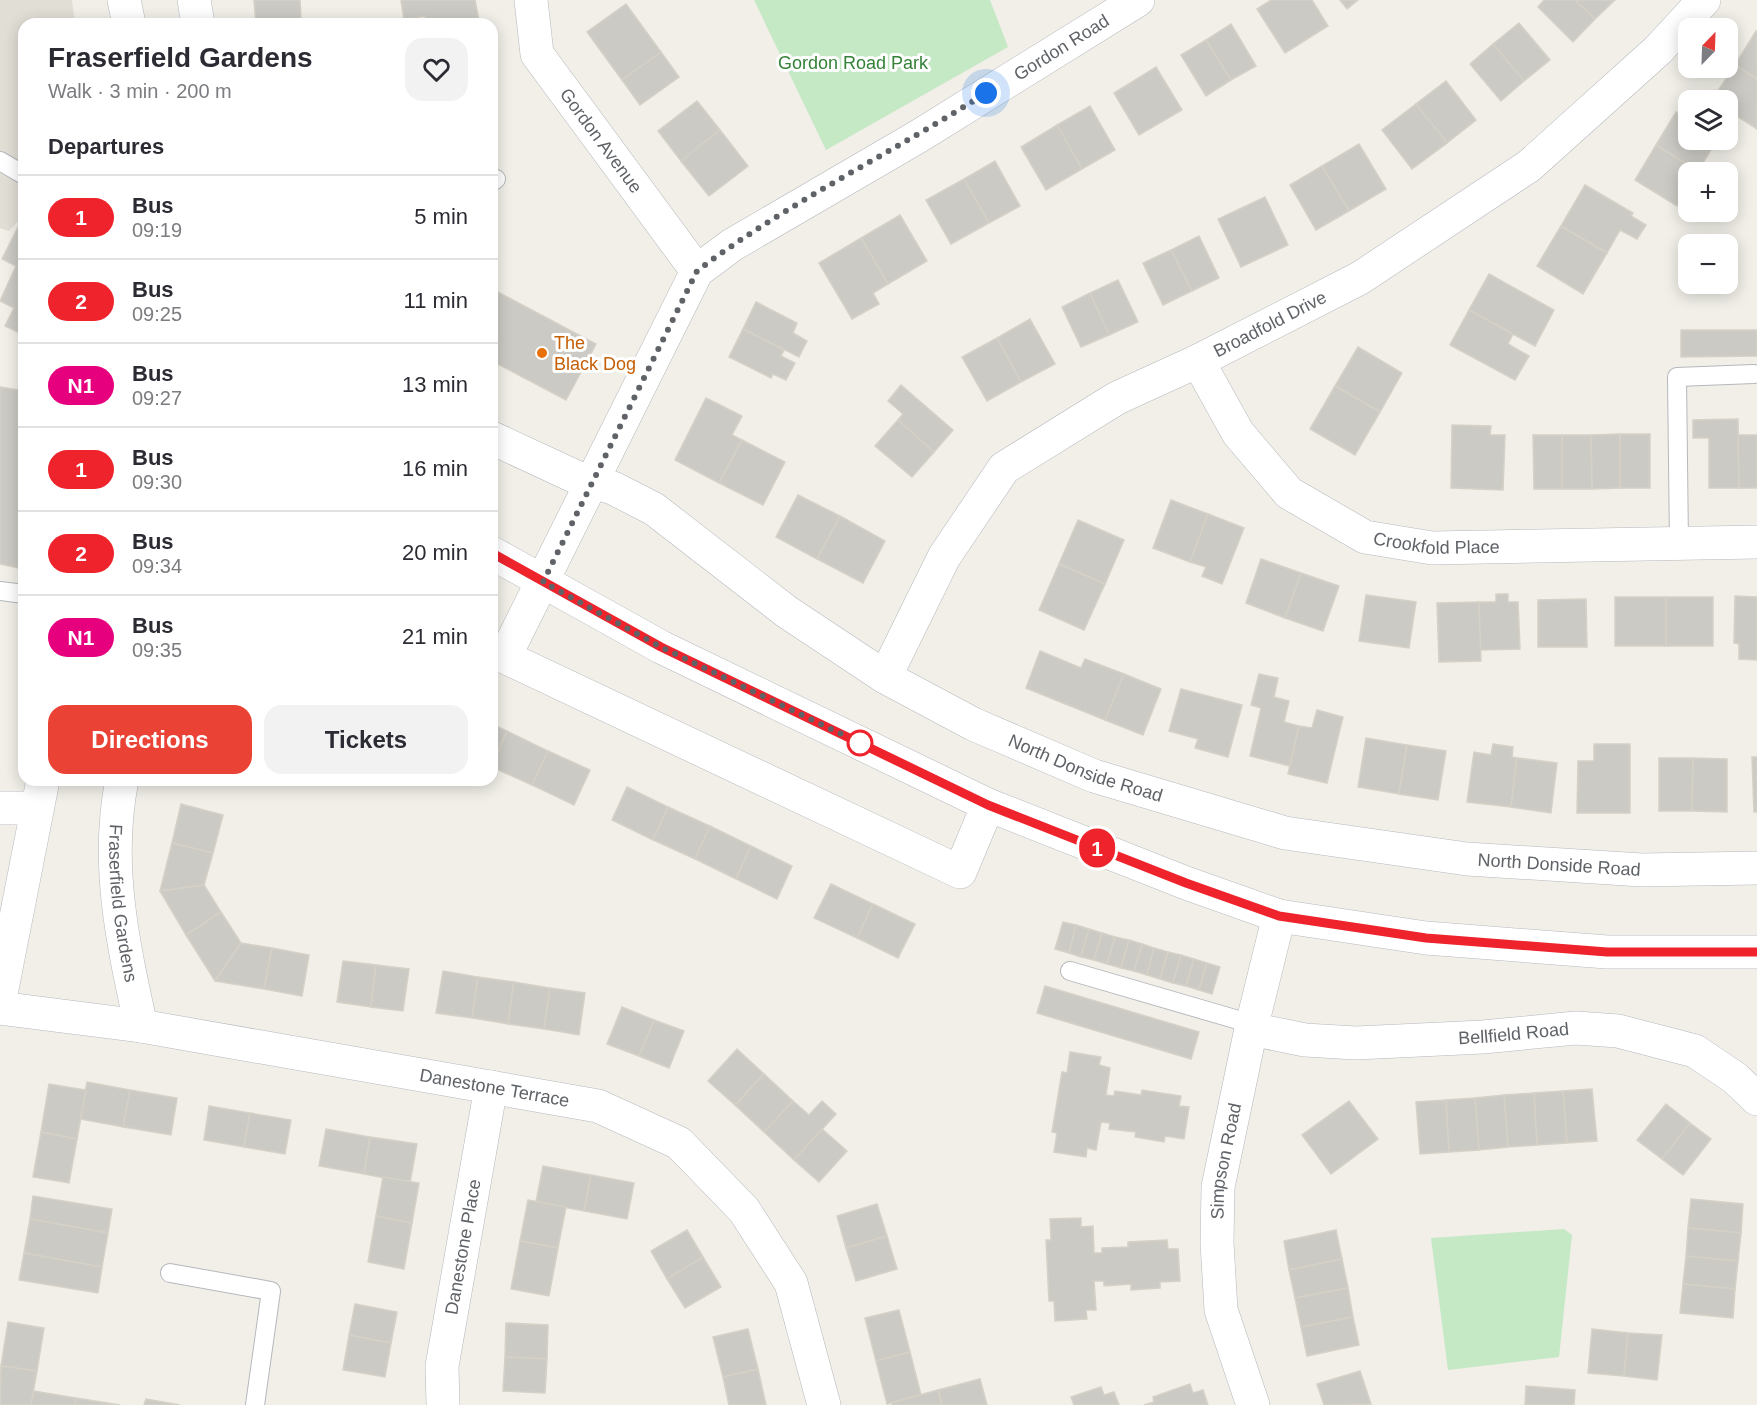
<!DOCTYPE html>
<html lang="en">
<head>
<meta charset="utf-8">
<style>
  body { margin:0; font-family:Arial,sans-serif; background:#f2f2f3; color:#2b2b33; height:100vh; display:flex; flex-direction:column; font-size:22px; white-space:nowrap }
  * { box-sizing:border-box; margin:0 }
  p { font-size:20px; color:#7c7c81 }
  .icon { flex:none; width:33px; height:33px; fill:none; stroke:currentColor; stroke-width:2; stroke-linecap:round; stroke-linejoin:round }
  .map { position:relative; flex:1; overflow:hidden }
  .panel { position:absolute; left:18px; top:18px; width:480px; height:768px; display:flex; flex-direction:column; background:#fff; border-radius:18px; box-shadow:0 3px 15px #0003 }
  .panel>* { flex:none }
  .badge { padding:0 12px; border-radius:20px; font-size:21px; line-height:39px }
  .needle { width:39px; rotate:23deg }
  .tools { position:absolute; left:1678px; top:18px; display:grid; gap:12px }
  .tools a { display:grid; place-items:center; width:60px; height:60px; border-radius:12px; background:#fff; box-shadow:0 3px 15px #0003; font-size:30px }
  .you { position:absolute; width:30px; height:30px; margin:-15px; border:4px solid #fff; border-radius:50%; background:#1a73e8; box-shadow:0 0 0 9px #1a73e833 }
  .map>.badge { position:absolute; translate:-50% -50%; box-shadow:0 0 0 3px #fff }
  h2 { padding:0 30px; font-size:22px; line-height:54px }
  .round { display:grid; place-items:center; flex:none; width:63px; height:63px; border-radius:18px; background:#f2f2f3 }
  .summary { display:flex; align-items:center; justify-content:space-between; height:102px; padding:0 30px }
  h1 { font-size:28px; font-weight:800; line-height:45px }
  .action { display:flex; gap:12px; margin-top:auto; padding:12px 30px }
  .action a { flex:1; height:69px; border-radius:18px; background:#ea4335; color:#fff; font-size:24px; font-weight:800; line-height:69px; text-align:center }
  .action a+a { background:#f2f2f3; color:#2b2b33 }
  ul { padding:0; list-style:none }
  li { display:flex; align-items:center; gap:18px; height:84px; padding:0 30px; border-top:2px solid #e1e1e2 }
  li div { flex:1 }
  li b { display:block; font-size:22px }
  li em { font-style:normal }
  li .badge { min-width:66px; font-weight:700; text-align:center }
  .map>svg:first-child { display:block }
  .education { fill:#e1ded6 }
  .green { fill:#c5e8c5 }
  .building { fill:#cccac5; stroke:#d6d1c6; stroke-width:1.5 }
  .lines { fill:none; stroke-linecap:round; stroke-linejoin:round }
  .service-casing { stroke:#b5b8bc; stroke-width:20 }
  .minor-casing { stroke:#b5b8bc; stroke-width:34 }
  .tertiary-casing { stroke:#b5b8bc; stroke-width:34 }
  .secondary-casing { stroke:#b6babf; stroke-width:34 }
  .service { stroke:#fff; stroke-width:18 }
  .minor { stroke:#fff; stroke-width:33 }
  .tertiary { stroke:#fff; stroke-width:33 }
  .secondary { stroke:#fff; stroke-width:33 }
  .line-casing { stroke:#fff; stroke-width:14 }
  .line { stroke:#ee232c; stroke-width:9 }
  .walk { stroke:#5f6368; stroke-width:6; stroke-dasharray:0 10.8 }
  .food-dot { fill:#e8710a; stroke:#fff; stroke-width:2 }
  .stop-dot { fill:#fff; stroke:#ee232c; stroke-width:3 }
  .labels { text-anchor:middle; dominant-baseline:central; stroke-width:6; stroke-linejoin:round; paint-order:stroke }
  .street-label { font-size:18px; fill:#5f6368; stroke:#fff }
  .park-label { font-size:18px; fill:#348238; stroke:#fff }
  .food-label { font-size:18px; fill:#c56008; stroke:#fff; text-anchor:start }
</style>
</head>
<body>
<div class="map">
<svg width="1757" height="1405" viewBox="0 0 1757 1405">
  <rect width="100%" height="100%" fill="#f1efe8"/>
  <path class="education" d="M0,0h72l3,24h-51v191l-15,16 -9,-3z"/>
  <g class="green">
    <path d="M754,0h236l18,47 -182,103z"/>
    <path d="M1564,1229l8,6 -13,122 -111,13 -17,-132z"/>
  </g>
  <g class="building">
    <path d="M254,0h46l1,20 -45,4z"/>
    <path d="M401,0h74l4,21 -18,3h-35l-1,-8 -21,4z"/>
    <path d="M1271,0h41l16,26 -43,27 -28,-44z"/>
    <path d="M1340,0h18l-11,9z"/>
    <path d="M1544,0h31l20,19 -22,23 -35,-35z"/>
    <path d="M1575,0h40l-20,19z"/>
    <path d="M626,4l35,48 -39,28 -35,-48z"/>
    <path d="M301,20l1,4h-45z"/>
    <path d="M1519,23l31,37 -26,21 -31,-37z"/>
    <path d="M1231,24l25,42 -25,14 -25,-40z"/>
    <path d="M1756,31l1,1v47l-22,-14z"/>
    <path d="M1206,40l25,40 -25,16 -25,-41z"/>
    <path d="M1493,44l31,37 -23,20 -31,-37z"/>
    <path d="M661,52l18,25 -39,28 -18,-25z"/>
    <path d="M1735,65l22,14v50l-29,-19v-10h-16z"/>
    <path d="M1156,67l26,43 -43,25 -25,-42z"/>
    <path d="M1446,81l30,39 -29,23 -31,-39z"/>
    <path d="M697,101l23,29 -39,31 -23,-30z"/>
    <path d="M1416,104l31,39 -35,26 -30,-39z"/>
    <path d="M1090,106l25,44 -33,19 -25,-44z"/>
    <path d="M1676,112l13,8v20h28l-19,31 -42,-26z"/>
    <path d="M1057,125l25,44 -36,21 -25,-43z"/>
    <path d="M720,130l28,36 -39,30 -28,-35z"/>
    <path d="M1359,144l27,45 -37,22 -27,-45z"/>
    <path d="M1656,145l42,26 -9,1v14l-12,20 -42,-26z"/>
    <path d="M995,161l25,45 -31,17 -25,-44z"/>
    <path d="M1322,166l27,45 -33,19 -26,-45z"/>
    <path d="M964,179l25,44 -38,21 -25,-44z"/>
    <path d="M1585,185l48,28 -2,3 15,9 -9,14 -17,-9 -13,23 -46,-27z"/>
    <path d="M1265,197l23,48 -47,22 -23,-48z"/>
    <path d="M900,215l27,46 -39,23 -27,-46z"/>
    <path d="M23,217h1v118l-19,-9 9,-18 -14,-7 16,-35 -14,-7z"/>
    <path d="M1561,226l46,27 -24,41 -46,-28z"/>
    <path d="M1199,236l20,42 -27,13 -21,-41z"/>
    <path d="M861,238l27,46 -15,9 6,11 -27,15 -33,-56z"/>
    <path d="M1171,250l21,41 -29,14 -20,-42z"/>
    <path d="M1489,274l65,36 -19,36 -66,-36z"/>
    <path d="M1118,280l20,42 -29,13 -19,-42z"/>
    <path d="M492,289l104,55 -30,56 -74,-39z"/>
    <path d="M1090,293l19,42 -28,12 -19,-40z"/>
    <path d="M756,302l41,21 -4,10 14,8 -8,16 -56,-28z"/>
    <path d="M1469,310l44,24 -5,10 21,12 -14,24 -65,-35z"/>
    <path d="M1030,319l25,45 -34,18 -24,-44z"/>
    <path d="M743,329l41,21 -3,6 14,7 -9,17 -13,-6 -2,4 -42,-21z"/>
    <path d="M1681,330h76v26l-76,1z"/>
    <path d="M997,338l24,44 -34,19 -25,-44z"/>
    <path d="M1358,347l44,26 -22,39 -45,-26z"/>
    <path d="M901,385l52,45 -19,22 -36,-32 5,-6 -15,-13z"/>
    <path d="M1335,386l45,26 -25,43 -45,-26z"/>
    <path d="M0,387l24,4v178l-24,-5z"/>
    <path d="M706,398l36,18 -10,19 10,5 -23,43 -44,-23z"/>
    <path d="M1738,419l1,69h-30v-50h-16v-18z"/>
    <path d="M898,420l36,32 -22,25 -37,-31z"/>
    <path d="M1452,425l39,1 -1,9h15l-2,55 -52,-2z"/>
    <rect x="1620" y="434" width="30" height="54"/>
    <path d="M1620,434v54l-28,1 -1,-54z"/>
    <path d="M1533,435h29v54h-28z"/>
    <path d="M1562,435h29l1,54h-30z"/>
    <path d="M1738,435h19v53h-18z"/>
    <path d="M742,440l43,22 -22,43 -44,-22z"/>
    <path d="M798,495l42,21 -23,43 -41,-22z"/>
    <path d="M1171,500l37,14 -18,48 -37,-14z"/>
    <path d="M1208,514l36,14 -22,56 -20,-8 4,-9 -16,-5z"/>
    <path d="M840,516l45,25 -22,42 -46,-24z"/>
    <path d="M1078,520l46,20 -19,44 -46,-20z"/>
    <path d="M1261,559l40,14 -16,45 -39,-15z"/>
    <path d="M1059,564l46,20 -21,46 -45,-20z"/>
    <path d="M1301,573l38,13 -16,45 -38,-13z"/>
    <path d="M1496,594h12v8h10l2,47 -40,1 -1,-48h17z"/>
    <path d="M1366,595l50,7 -7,46 -50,-7z"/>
    <path d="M1735,596l22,1v63l-18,-1v-15l-5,-1z"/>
    <rect x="1615" y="597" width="51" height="49"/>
    <rect x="1666" y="597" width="47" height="49"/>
    <path d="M1586,599l1,48h-49v-47z"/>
    <path d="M1479,602l2,59 -42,1 -2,-59z"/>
    <path d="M1040,651l41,17 4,-9 39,15 -19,46 -79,-32z"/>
    <path d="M1124,674l37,15 -18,46 -38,-15z"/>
    <path d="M1259,674l19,4 -4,19 15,4 -5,21 15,4 -9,40 -40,-10 11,-48 -10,-3z"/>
    <path d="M1181,689l61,16 -14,52 -33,-9 3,-9 -29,-8z"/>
    <path d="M1317,710l26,7 -16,66 -39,-9 11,-48 13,2z"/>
    <path d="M492,724l15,7 -15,32z"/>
    <path d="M507,731l41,20 -16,34 -40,-18z"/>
    <path d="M1366,738l41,7 -8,49 -41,-7z"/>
    <path d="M1493,744l20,3 -1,10 5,1 -6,49 -44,-5 7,-50 17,3z"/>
    <path d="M1594,744h36v69h-53l1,-52h16z"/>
    <path d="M1407,745l39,6 -8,49 -39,-6z"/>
    <path d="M548,751l42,19 -16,35 -42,-20z"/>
    <path d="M1752,757h5v55h-3z"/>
    <path d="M1517,758l40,5 -6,50 -40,-6z"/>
    <path d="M1659,758h34l-1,53h-33z"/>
    <path d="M1693,758l34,1v53l-35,-1z"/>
    <path d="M627,787l41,20 -15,33 -41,-20z"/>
    <path d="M181,804l42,11 -10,38 -41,-10z"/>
    <path d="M668,807l42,19 -15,33 -42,-19z"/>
    <path d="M710,826l41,20 -15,33 -41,-20z"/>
    <path d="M172,843l41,10 -9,32 -44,6z"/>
    <path d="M751,846l41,20 -15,33 -41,-20z"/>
    <path d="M831,884l42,20 -16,34 -43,-20z"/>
    <path d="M204,885l17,27 -35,23 -26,-44z"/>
    <path d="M873,904l42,20 -17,34 -41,-20z"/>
    <path d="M221,912l20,31 -26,38 -29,-46z"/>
    <path d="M1063,922l13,3 -7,28 -14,-4z"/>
    <path d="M1076,925l13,4 -8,28 -12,-4z"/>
    <path d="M1089,929l13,4 -8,27 -13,-3z"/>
    <path d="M1102,933l13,4 -8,27 -13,-4z"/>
    <path d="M1115,937l14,3 -8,28 -14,-4z"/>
    <path d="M1129,940l13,4 -8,27 -13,-3z"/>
    <path d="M241,943l31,5 -8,41 -49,-8z"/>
    <path d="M1142,944l12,4 -7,27 -13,-4z"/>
    <path d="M272,948l37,7 -7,41 -38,-7z"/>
    <path d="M1154,948l14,4 -8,27 -13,-4z"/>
    <path d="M1168,952l13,3 -8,28 -13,-4z"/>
    <path d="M1181,955l13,4 -8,27 -13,-3z"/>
    <path d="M1194,959l13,4 -8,27 -13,-4z"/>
    <path d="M343,961l33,4 -5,42 -34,-5z"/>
    <path d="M1207,963l13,4 -8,27 -13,-4z"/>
    <path d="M376,965l33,4 -6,42 -32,-4z"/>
    <path d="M443,971l35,6 -6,41 -36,-5z"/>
    <path d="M478,977l36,5 -6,42 -36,-6z"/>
    <path d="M514,982l36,6 -6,41 -36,-5z"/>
    <path d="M1045,986l154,46 -8,27 -154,-46z"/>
    <path d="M550,988l35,5 -6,42 -35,-6z"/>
    <path d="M622,1007l32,13 -15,36 -32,-12z"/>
    <path d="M654,1020l30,11 -15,37 -30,-12z"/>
    <path d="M737,1049l27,25 -29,31 -27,-24z"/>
    <path d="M1070,1052l31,5 -2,8 11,3 -4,27 8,1 1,-5 26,4 1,-5 39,6 -2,10 10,1 -5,32 -19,-3 -1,6 -29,-5 1,-5 -27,-3 1,-6 -9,-1 -5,28 -9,-2 -1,9 -32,-5 3,-19 -5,-1 10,-60 5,1z"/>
    <path d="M764,1074l29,27 -29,31 -29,-27z"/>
    <path d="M87,1082l43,8 -7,37 -43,-8z"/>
    <path d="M49,1084l37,6 -9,49 -36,-7z"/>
    <path d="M1592,1089l5,52 -30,2 -4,-52z"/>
    <path d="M130,1090l47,8 -6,37 -48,-8z"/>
    <path d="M1563,1091l4,52 -30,2 -3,-52z"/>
    <path d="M1534,1093l3,52 -29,2 -4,-52z"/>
    <path d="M1504,1095l4,52 -29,3 -4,-52z"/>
    <path d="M1475,1098l4,52 -30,2 -3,-52z"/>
    <path d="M1446,1100l3,52 -29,2 -4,-52z"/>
    <path d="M793,1101l16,14 13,-14 14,13 -42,46 -30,-28z"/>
    <path d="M1349,1101l29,38 -47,35 -29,-39z"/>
    <path d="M1666,1104l24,19 -28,36 -25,-19z"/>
    <path d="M209,1106l41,7 -6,34 -40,-7z"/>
    <path d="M250,1113l41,7 -6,34 -41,-7z"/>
    <path d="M1690,1123l21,16 -28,36 -21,-16z"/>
    <path d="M326,1129l44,8 -6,37 -45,-8z"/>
    <path d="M822,1129l25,22 -28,31 -25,-22z"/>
    <path d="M41,1132l36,7 -8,44 -36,-6z"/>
    <path d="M370,1137l47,7 -7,39 -46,-9z"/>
    <path d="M543,1166l48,9 -7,36 -48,-9z"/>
    <path d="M591,1175l43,8 -7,36 -43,-8z"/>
    <path d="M383,1177l36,6 -7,40 -36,-7z"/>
    <path d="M33,1196l79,13 -4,24 -78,-14z"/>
    <path d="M1691,1199l52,5 -2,29 -53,-5z"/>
    <path d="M528,1200l38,7 -8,41 -38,-7z"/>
    <path d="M877,1204l10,32 -41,12 -9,-32z"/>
    <path d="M376,1216l36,7 -8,46 -36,-7z"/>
    <path d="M1081,1218v9l12,-1 1,27h8v-5l26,-1v-5l39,-2 1,9h10l2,32 -20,1v6l-29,2v-6l-27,2v-5h-10l2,29h-10l1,9 -32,2 -1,-20h-5l-3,-61h5l-1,-21z"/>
    <path d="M30,1219l78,14 -6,34 -78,-14z"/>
    <path d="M1688,1228l53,5 -3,28 -52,-5z"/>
    <path d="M687,1230l16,27 -36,22 -16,-28z"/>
    <path d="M1336,1230l6,29 -53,11 -5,-29z"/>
    <path d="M887,1236l10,33 -41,12 -10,-33z"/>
    <path d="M520,1241l38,7 -9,48 -38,-7z"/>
    <path d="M24,1253l78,14 -4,26 -79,-13z"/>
    <path d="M1686,1256l52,5 -3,28 -52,-5z"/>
    <path d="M703,1257l18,30 -36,21 -18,-29z"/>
    <path d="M1342,1259l6,29 -53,10 -6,-28z"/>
    <path d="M1683,1284l52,5 -2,29 -53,-5z"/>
    <path d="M1348,1288l5,29 -52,10 -6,-29z"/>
    <path d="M355,1304l42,8 -6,31 -42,-8z"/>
    <path d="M899,1310l11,42 -34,9 -11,-43z"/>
    <path d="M1353,1317l6,28 -52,11 -6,-29z"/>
    <path d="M8,1322l36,6 -7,43 -36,-5z"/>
    <path d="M506,1323l42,2 -1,34 -42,-2z"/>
    <path d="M748,1329l10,40 -35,8 -10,-40z"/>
    <path d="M1592,1329l36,4 -4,43 -36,-3z"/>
    <path d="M1628,1333l34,2 -5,45 -33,-4z"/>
    <path d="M349,1335l42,8 -6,34 -42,-7z"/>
    <path d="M910,1352l11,43 -34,9 -11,-43z"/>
    <path d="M505,1357l42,2 -2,34 -42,-2z"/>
    <path d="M1,1366l36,5 -6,34h-31z"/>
    <path d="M758,1369l8,36h-37l-6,-28z"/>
    <path d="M1360,1371l11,33 -47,1 -7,-21z"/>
    <path d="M980,1379l7,26h-45l-4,-15z"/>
    <path d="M1190,1384l3,9 10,-3 5,15h-64l10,-3 -1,-5z"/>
    <path d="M1526,1386l49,4 -1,15h-49z"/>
    <path d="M1101,1387l3,8 10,-3 5,13h-45l-3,-8z"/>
    <path d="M938,1390l4,15h-50l-1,-2z"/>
    <path d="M34,1391l42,7 -1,7h-44z"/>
    <path d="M76,1398l44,7h-45z"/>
    <path d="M146,1399l34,6h-36z"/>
  </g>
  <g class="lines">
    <defs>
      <g id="service">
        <path d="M0,161l24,14"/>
        <path d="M492,182l4,-3"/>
        <path d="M1679,544l-2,-167 77,-3"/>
        <path d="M0,591l24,3"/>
        <path d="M1070,971l182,53"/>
        <path d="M170,1273l101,18 -16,114"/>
      </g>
      <g id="minor">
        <path d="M194,0l4,24"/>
        <path id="s1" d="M531,0l6,54 160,217"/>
        <path id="s2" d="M1198,361l40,72 51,60 76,44 67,11 325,-6"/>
        <path id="s3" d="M492,438l84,39 37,11 41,21 133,103 98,65 88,47 121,52 191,57 182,26 175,11 115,-2"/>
        <path d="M492,651l468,221 28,-67"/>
        <path id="s4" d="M505,656l192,-385 35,-26 187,-109 219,-136"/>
        <path id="s5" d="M885,677l59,-120 60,-89 113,-70 81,-37 162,-83 169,-112 129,-116 46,-50"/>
        <path id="s6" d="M122,780c-17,83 1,164 19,246"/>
        <path d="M0,808h35"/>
        <path id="s7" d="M0,1008l141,18 457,80 81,37 65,67 47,73 33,122"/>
        <path id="s8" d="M1251,1029l54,11 51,3 127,-6 93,-9 42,3 77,20 40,27 22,21"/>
        <path id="s9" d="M443,1405l-1,-39 49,-279"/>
        <path id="s10" d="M1253,1405l-32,-95 -4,-67 1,-56 33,-158 28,-113"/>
      </g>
      <path id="tertiary" d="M0,999l43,-219"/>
      <g id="secondary">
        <path d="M124,0l5,24"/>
        <path d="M492,553l169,94 327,158 198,78 93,33 147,22 181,14h150"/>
      </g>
    </defs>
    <use href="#service" class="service-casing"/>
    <use href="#minor" class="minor-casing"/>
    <use href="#tertiary" class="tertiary-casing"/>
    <use href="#secondary" class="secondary-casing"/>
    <use href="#service" class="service"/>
    <use href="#minor" class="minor"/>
    <use href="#tertiary" class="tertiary"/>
    <use href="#secondary" class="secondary"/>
  </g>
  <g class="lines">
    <defs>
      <path id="line" d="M492,553l169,94 327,158 198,78 93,33 147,22 181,14h150"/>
    </defs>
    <use href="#line" class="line-casing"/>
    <use href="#line" class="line"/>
    <path class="walk" d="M860,743l-199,-96 -118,-65 154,-311c88,-67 195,-118 289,-178"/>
  </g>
  <circle class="food-dot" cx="542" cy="353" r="6"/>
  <circle class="stop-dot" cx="860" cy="743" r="12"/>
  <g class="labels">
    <g class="street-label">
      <text stroke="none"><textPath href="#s4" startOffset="858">Gordon Road</textPath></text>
      <text stroke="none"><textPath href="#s1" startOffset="162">Gordon Avenue</textPath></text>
      <text stroke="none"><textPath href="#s5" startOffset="544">Broadfold Drive</textPath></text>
      <text stroke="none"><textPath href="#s2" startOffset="321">Crookfold Place</textPath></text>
      <text stroke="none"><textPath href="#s3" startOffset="684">North Donside Road</textPath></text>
      <text stroke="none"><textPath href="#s3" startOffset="1170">North Donside Road</textPath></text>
      <text stroke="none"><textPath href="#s6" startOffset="124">Fraserfield Gardens</textPath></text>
      <text stroke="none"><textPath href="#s8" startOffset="264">Bellfield Road</textPath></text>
      <text stroke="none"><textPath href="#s7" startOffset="501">Danestone Terrace</textPath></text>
      <text stroke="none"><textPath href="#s10" startOffset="250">Simpson Road</textPath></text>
      <text stroke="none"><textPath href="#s9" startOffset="160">Danestone Place</textPath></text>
    </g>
    <g class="park-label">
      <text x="853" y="63">Gordon Road Park</text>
    </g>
    <g class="food-label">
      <text x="554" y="343">The<tspan x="554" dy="21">Black Dog</tspan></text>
    </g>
  </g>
</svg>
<div class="tools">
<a><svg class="needle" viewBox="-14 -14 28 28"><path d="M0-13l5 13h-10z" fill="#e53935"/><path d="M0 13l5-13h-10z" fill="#7c7c81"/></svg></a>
<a><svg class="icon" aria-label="layers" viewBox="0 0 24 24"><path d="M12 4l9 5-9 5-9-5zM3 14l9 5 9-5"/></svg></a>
<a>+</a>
<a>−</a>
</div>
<div class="you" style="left:986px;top:93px"></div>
<b class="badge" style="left:1097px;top:848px;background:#ee232c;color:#fff">1</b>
<section class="panel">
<div class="summary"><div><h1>Fraserfield Gardens</h1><p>Walk · 3 min · 200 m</p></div><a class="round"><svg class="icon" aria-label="heart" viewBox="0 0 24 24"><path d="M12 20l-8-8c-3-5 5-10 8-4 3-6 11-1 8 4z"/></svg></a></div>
<h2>Departures</h2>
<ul>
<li><span class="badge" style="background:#ee232c;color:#fff">1</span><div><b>Bus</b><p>09:19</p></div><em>5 min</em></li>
<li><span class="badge" style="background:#ee232c;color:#fff">2</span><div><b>Bus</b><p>09:25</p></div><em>11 min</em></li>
<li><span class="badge" style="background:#e6007e;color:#fff">N1</span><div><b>Bus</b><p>09:27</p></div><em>13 min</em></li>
<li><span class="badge" style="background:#ee232c;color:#fff">1</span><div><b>Bus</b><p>09:30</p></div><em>16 min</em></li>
<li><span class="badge" style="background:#ee232c;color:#fff">2</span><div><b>Bus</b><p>09:34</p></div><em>20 min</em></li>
<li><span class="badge" style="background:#e6007e;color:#fff">N1</span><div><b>Bus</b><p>09:35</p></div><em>21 min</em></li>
</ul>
<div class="action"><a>Directions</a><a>Tickets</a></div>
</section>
</div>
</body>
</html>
